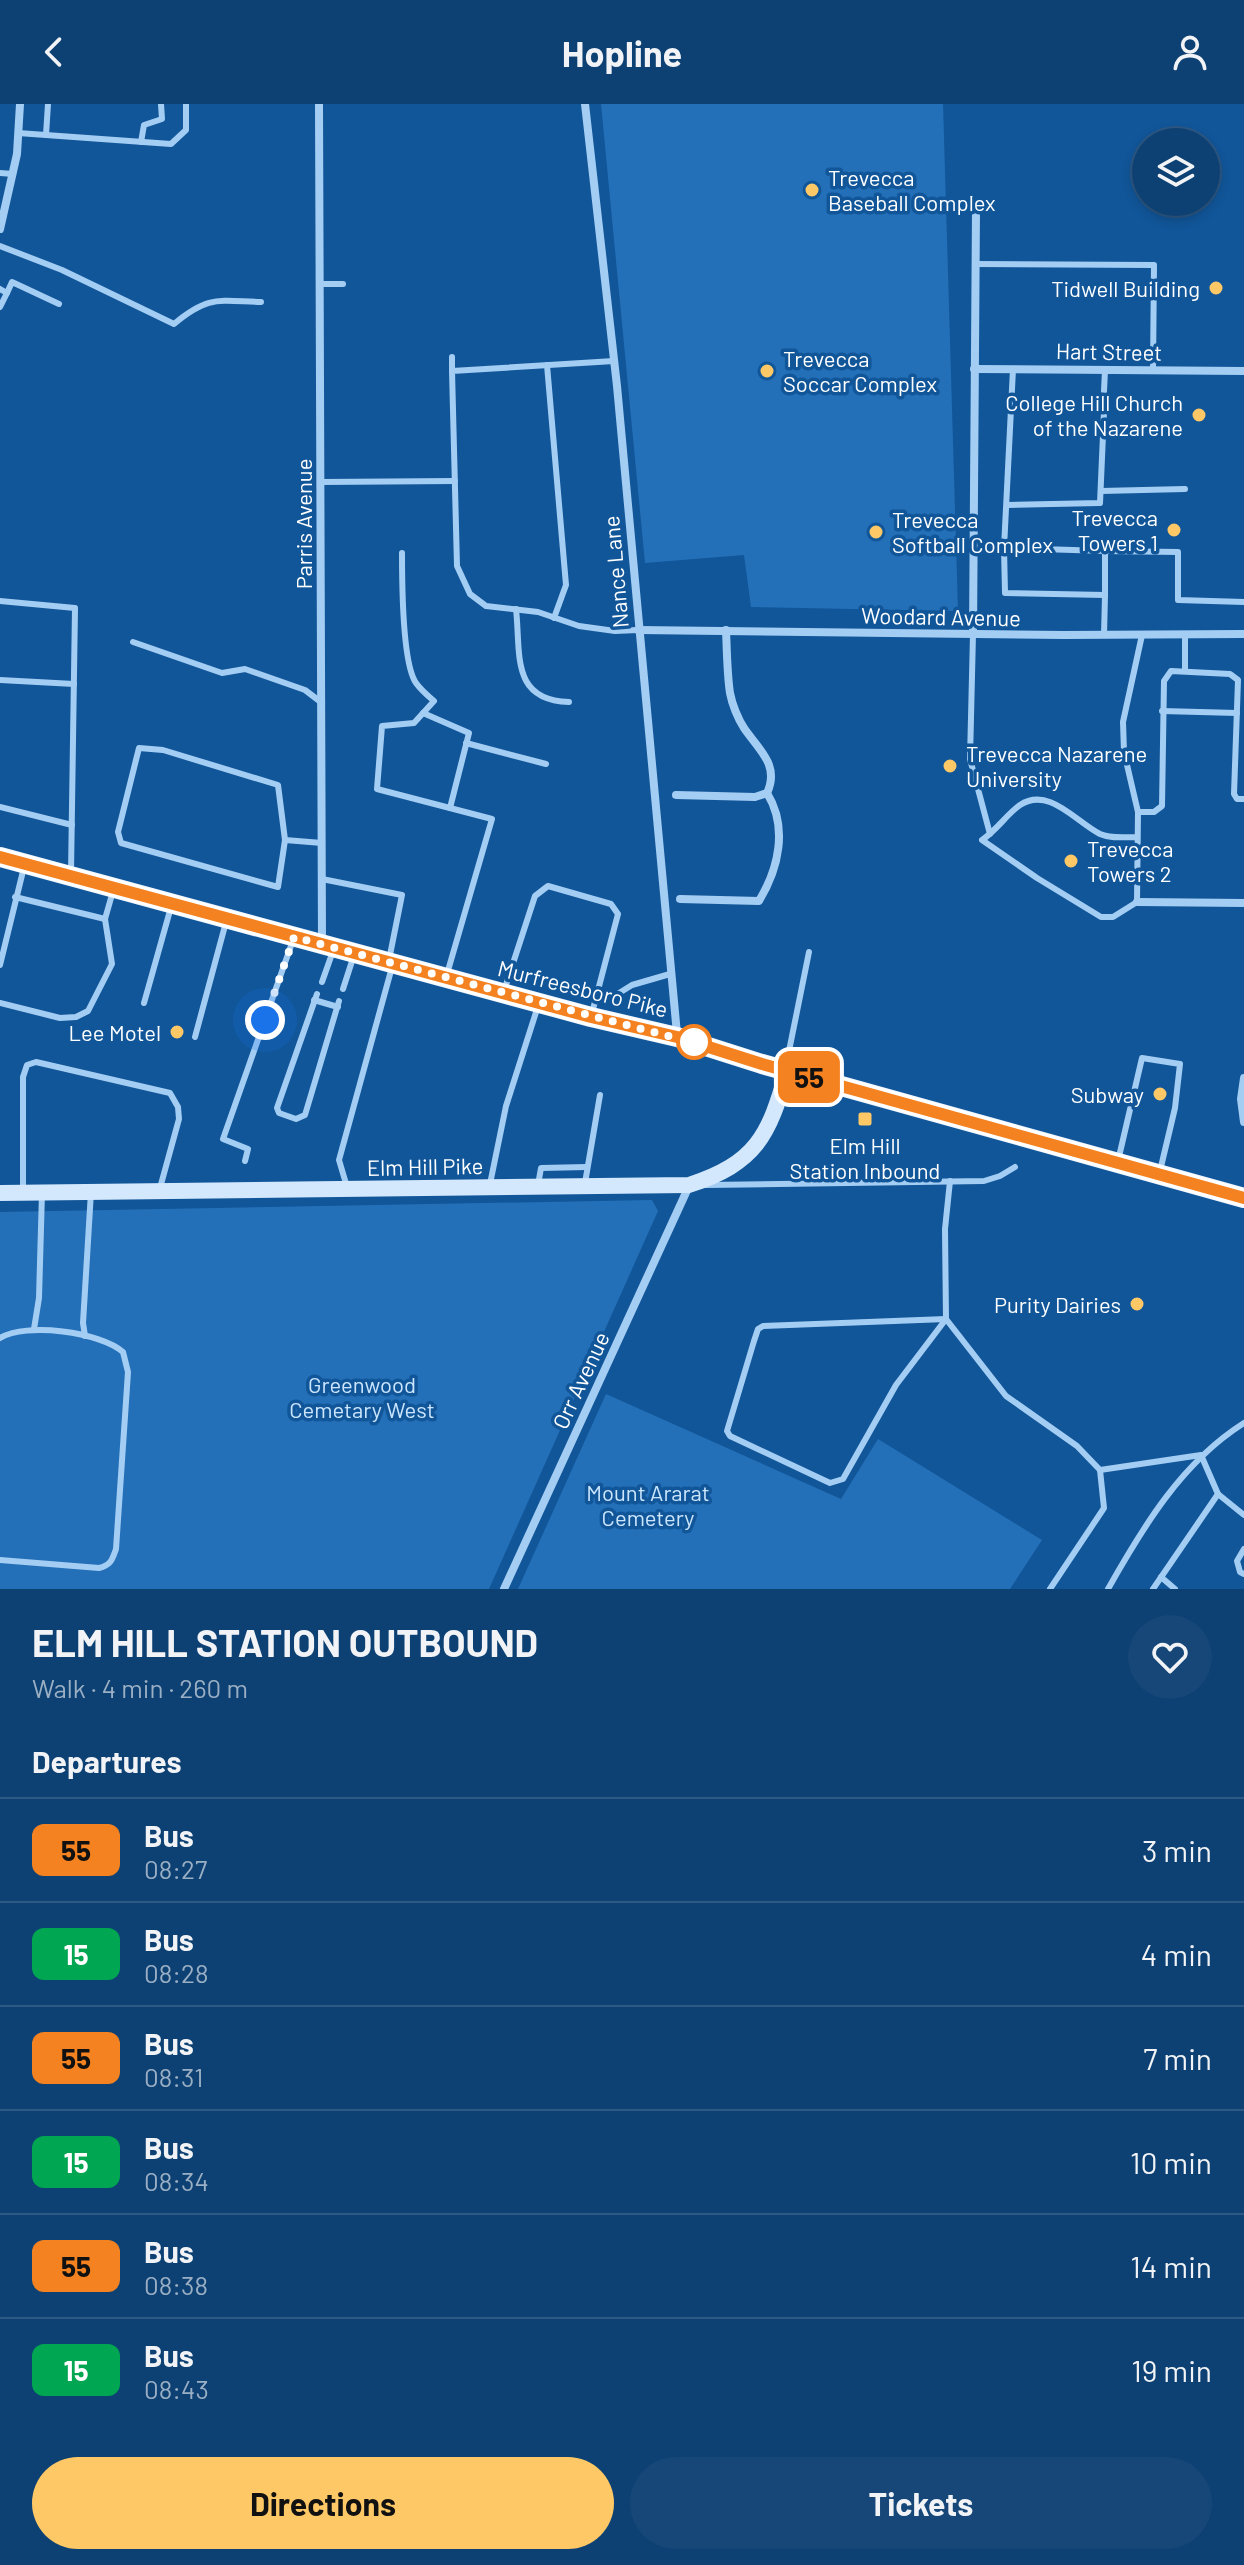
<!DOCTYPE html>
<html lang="en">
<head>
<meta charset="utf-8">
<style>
  body { margin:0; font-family:Barlow,sans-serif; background:#164778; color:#f1f3f6; height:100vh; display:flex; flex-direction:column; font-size:30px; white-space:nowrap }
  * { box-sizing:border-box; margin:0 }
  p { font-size:26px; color:#9aafc4 }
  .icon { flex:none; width:44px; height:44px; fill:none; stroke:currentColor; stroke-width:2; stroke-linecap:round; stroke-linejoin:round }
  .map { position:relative; height:1485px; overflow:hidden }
  .sheet { display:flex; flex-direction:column; background:#0d4073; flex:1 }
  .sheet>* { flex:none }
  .badge { padding:0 16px; border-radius:12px; font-size:28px; line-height:52px }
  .tools { position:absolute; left:1132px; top:24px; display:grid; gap:16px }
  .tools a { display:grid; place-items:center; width:88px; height:88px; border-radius:50%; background:#0d4073; box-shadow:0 4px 12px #0003,0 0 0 2px #2d5985; font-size:40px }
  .you { position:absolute; width:40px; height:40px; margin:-20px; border:6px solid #fff; border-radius:50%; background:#1a73e8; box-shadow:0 0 0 12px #1a73e833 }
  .map>.badge { position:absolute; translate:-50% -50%; box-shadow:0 0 0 4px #fff }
  h2 { padding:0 32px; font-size:30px; line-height:72px }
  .round { display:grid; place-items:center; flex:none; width:84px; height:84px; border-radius:42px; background:#164778 }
  .head { display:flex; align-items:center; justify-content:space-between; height:136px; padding:0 32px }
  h1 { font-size:38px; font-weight:700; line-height:60px }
  .action { display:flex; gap:16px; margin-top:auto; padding:16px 32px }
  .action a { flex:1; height:92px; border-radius:48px; background:#ffc866; color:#111; font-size:32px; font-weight:700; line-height:92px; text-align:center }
  .action a+a { background:#164778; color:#f1f3f6 }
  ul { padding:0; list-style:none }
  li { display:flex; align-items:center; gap:24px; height:104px; padding:0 32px; border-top:2px solid #2d5985 }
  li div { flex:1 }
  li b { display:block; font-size:30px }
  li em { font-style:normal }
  li .badge { min-width:88px; font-weight:700; text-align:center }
  header { display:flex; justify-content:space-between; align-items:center; height:104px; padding:0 32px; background:#0d4073; font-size:36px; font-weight:700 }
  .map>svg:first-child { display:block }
  .green { fill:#2470b8 }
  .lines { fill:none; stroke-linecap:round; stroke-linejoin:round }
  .service { stroke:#a4cdf4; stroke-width:6 }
  .minor { stroke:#a4cdf4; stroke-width:8 }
  .secondary { stroke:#d3e8fd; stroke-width:16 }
  .primary { stroke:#f0f7ff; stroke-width:20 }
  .line-casing { stroke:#fff; stroke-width:18 }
  .line { stroke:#f58220; stroke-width:12 }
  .walk { stroke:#fff; stroke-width:8; stroke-dasharray:0 14.4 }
  .poi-dot { fill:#ffc866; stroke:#115699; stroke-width:3 }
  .stop-dot { fill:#fff; stroke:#f58220; stroke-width:4 }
  .labels { text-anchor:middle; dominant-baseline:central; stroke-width:7; stroke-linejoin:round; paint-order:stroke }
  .poi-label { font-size:22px; fill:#fff; stroke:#115699; text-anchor:end }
  .street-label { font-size:22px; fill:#fff; stroke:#115699 }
  .park-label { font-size:22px; fill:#cce6fe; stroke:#115699 }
</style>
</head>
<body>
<header><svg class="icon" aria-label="back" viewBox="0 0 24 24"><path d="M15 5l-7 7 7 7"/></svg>Hopline<svg class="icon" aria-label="person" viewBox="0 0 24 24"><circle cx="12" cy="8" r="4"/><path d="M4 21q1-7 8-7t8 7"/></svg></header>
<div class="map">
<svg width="1244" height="1485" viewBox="0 0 1244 1485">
  <rect width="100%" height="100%" fill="#115699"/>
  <g class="green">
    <path d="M601,0h342l15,507 -207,-4 -7,-52 -99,8z"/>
    <path d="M652,1096l6,11 -169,378h-489v-377z"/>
    <path d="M606,1290l235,105 37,-60 164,101 -32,49h-492z"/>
  </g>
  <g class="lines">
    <g class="service">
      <path d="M18,29l153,11 15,-14v-26"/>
      <path d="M46,31l2,-31"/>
      <path d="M141,38l3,-17 18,-6 -1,-15"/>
      <path d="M0,69l13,1"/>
      <path d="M0,142l62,24 112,54c35,-29 44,-23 87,-22"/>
      <path d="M975,160l179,1 -1,105"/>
      <path d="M320,180h23"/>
      <path d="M0,185l7,4 -7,14"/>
      <path d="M7,189l5,-11 47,22"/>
      <path d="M614,257l-162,10 5,195 13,28 16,12 52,6 41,14 36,5 23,-1"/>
      <path d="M547,261l19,220 -12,33"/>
      <path d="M452,267v-14"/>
      <path d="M1104,287l1,-21"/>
      <path d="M321,378l134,-1"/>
      <path d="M1101,387l84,-2"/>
      <path d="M1007,401l93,-2 4,-91"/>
      <path d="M1004,444l101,3v44l-100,-2 -1,-45 9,-179"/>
      <path d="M1105,447l73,1v48l66,2"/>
      <path d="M402,449c0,27 0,110 14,130 5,7 12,13 18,18l-20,22 -32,3 -5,63 115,30 -45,155"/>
      <path d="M0,497l75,7 -4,265"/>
      <path d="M516,505c5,44 -6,91 53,93"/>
      <path d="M973,530l-3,125 20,75"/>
      <path d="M1104,531l1,-40"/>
      <path d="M133,538l89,31 23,-4 60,21 17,13"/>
      <path d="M1185,567v-37"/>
      <path d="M0,576l74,4"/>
      <path d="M1162,607l75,2"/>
      <path d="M423,609l46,20 -19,75"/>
      <path d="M466,639l80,21"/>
      <path d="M0,703l72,18"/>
      <path d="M1138,708h16l8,-6 2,-125 7,-10 59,3 8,6 -4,114 3,5h7"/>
      <path d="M1137,733c-12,0 -26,2 -37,-3 -24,-12 -51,-48 -80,-29 -13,9 -23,25 -38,35l55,38 64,39h12l24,-15 1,-90 -14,-60 -1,-30 19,-87"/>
      <path d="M285,736l-7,-55 -115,-35 -24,-2 -21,84 3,11 157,44 7,-47 37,3"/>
      <path d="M322,775l80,16 -13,65"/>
      <path d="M15,793l90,22"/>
      <path d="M0,861l24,-98"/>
      <path d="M322,878l11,-31"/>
      <path d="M343,885l10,-31"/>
      <path d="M504,887l31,-95 13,-10 63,18 7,10 -26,99"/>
      <path d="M317,890l-40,114 2,5 17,6 9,-4 34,-114"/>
      <path d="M616,891l16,-10 38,-11"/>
      <path d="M314,896l24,7"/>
      <path d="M0,899l60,15 16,-1 12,-6 24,-47 -7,-45 8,-28"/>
      <path d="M144,899l27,-96"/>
      <path d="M195,933l31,-115"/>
      <path d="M788,963l1,-16 20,-99"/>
      <path d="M245,1057l3,-12 -25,-10 70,-199"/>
      <path d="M1118,1057l24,-103 38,6 -5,44 -15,63"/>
      <path d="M950,1077l-5,48 1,90 60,77 71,50 23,24 4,38 -54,81"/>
      <path d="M585,1079l15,-88"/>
      <path d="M490,1080l16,-78 32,-100"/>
      <path d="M538,1081l3,-17 46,-1"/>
      <path d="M706,1081l278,-4 16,-5 15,-9"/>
      <path d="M347,1083l-8,-27 53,-193"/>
      <path d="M23,1087v-114l4,-12 9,-3 134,31 8,14 1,12 -19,69"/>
      <path d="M946,1215l-50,66 -53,94 -13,4 -100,-47 -3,-5 27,-90 4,-12 5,-3z"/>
      <path d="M34,1225l5,-31 3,-105"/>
      <path d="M85,1232l-2,-13 8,-131"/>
      <path d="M0,1234c26,-16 100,-6 123,14l5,20 -12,177c-4,11 -5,16 -17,19l-99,-8"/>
      <path d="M1100,1366l101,-15 17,39 26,21"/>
      <path d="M1244,1445l-7,12 3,11 4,2"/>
      <path d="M1161,1473l14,12"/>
      <path d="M1108,1485c35,-62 74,-127 136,-166"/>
      <path d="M1153,1485l65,-95"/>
    </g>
    <g class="minor">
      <path d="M319,0l3,839"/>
      <path d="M585,0l32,282 60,648"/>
      <path d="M0,125l17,-75 3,-50"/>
      <path d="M974,265l270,2"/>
      <path d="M638,526l426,5 180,-1"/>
      <path d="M973,530l3,-425"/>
      <path d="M676,691l79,2 12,-4c13,-28 -8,-43 -23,-65 -6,-9 -12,-24 -14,-35 -3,-20 -3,-42 -4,-63"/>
      <path d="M680,795l79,2c20,-33 29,-74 8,-108"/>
      <path d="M1137,798l107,1"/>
      <path d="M1244,974l-3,21 3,23"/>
      <path d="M504,1485l185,-403"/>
    </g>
    <path class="secondary" d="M0,1089l689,-8c67,-22 80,-49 98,-114"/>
    <path class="primary" d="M0,753l591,160 86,20 85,27 482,134"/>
  </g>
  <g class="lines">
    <defs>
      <path id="line" d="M0,753l591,160 86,20 85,27 482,134"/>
    </defs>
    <use href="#line" class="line-casing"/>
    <use href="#line" class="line"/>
    <path class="walk" d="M265,916l29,-83 412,109 -12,-4"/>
  </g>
  <g class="poi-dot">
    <circle cx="812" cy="86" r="8"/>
    <circle cx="1216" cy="184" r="8"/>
    <circle cx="767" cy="267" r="8"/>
    <circle cx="1199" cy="311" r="8"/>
    <circle cx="1174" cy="426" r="8"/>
    <circle cx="876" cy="428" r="8"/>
    <circle cx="950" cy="662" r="8"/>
    <circle cx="1071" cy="757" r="8"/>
    <circle cx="177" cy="928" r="8"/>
    <circle cx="1160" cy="990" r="8"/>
    <rect x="857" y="1007" width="16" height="16" rx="4"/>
    <circle cx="1137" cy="1200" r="8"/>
  </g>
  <circle class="stop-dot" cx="694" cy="938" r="16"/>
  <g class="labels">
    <g class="poi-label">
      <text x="828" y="73" text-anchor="start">Trevecca<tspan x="828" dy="25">Baseball Complex</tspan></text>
      <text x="1200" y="184">Tidwell Building</text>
      <text x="783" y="254" text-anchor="start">Trevecca<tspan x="783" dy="25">Soccar Complex</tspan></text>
      <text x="1183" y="298">College Hill Church<tspan x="1183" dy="25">of the Nazarene</tspan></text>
      <text x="1158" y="413">Trevecca<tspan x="1158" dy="25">Towers 1</tspan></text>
      <text x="892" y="415" text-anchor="start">Trevecca<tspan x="892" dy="25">Softball Complex</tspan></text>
      <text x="966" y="649" text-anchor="start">Trevecca Nazarene<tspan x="966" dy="25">University</tspan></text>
      <text x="1087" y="744" text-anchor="start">Trevecca<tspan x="1087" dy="25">Towers 2</tspan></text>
      <text x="161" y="928">Lee Motel</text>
      <text x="1144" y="990">Subway</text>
      <text x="865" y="1041" text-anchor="middle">Elm Hill<tspan x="865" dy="25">Station Inbound</tspan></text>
      <text x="1121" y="1200">Purity Dairies</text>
    </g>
    <g class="street-label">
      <text transform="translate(1109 247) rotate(1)">Hart Street</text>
      <text transform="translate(303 420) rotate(-90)">Parris Avenue</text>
      <text transform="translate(615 468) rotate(-95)">Nance Lane</text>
      <text transform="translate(941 512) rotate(1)">Woodard Avenue</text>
      <text transform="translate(583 884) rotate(14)">Murfreesboro Pike</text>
      <text transform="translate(425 1062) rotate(-1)">Elm Hill Pike</text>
      <text transform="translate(580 1276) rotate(-65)">Orr Avenue</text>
    </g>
    <g class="park-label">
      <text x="362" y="1280">Greenwood<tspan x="362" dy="25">Cemetary West</tspan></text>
      <text x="648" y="1388">Mount Ararat<tspan x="648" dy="25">Cemetery</tspan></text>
    </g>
  </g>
</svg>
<div class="tools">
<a><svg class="icon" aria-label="layers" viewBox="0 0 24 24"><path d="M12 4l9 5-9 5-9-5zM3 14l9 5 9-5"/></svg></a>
</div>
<div class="you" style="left:265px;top:916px"></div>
<b class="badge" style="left:809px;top:973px;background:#f58220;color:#111">55</b>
</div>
<section class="sheet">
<div class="head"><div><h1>ELM HILL STATION OUTBOUND</h1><p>Walk · 4 min · 260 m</p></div><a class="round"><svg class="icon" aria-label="heart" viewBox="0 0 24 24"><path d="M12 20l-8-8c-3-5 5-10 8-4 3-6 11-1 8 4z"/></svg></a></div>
<h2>Departures</h2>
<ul>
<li><span class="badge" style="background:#f58220;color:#111">55</span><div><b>Bus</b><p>08:27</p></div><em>3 min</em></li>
<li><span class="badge" style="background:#00a651;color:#fff">15</span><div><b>Bus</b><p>08:28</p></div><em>4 min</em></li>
<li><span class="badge" style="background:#f58220;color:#111">55</span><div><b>Bus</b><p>08:31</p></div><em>7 min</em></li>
<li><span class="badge" style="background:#00a651;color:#fff">15</span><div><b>Bus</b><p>08:34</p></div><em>10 min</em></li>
<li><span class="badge" style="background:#f58220;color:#111">55</span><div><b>Bus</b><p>08:38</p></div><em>14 min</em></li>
<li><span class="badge" style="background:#00a651;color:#fff">15</span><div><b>Bus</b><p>08:43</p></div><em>19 min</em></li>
</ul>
<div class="action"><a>Directions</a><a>Tickets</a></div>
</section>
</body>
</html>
